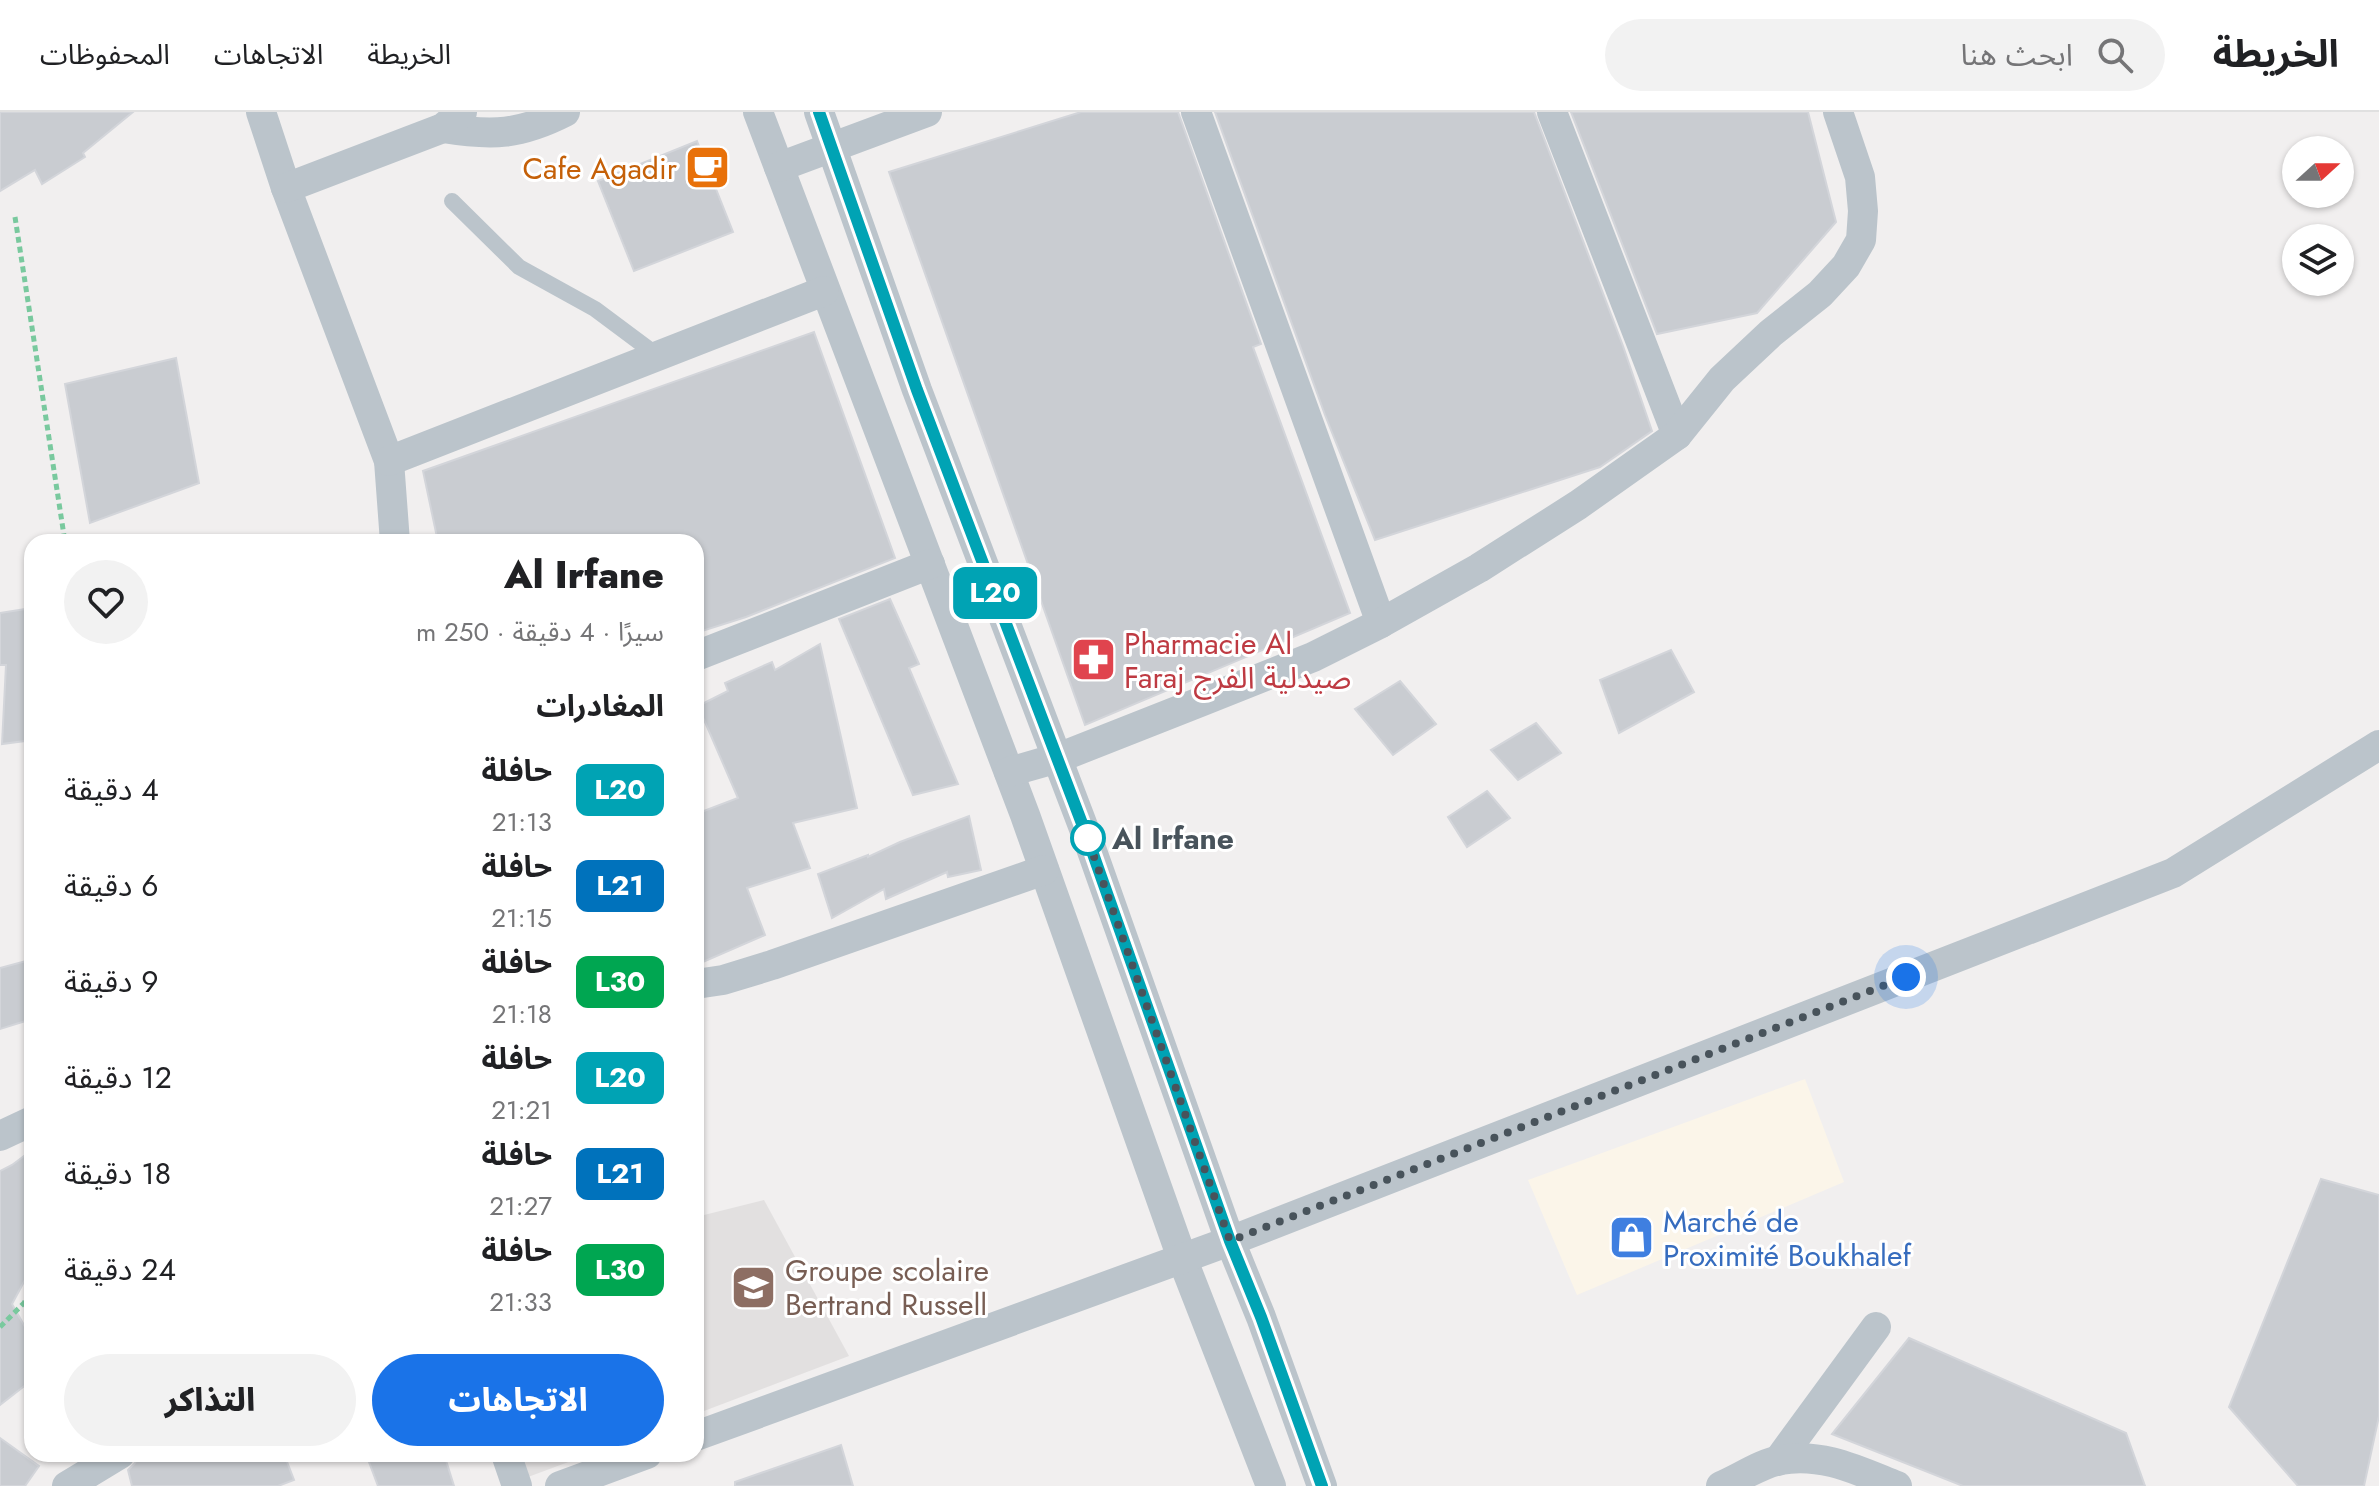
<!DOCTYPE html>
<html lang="ar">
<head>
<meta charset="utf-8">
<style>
  body { margin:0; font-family:Jost,"Noto Sans Arabic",sans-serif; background:#f2f2f2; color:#202124; direction:rtl; height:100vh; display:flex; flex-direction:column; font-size:30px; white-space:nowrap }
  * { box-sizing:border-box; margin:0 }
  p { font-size:26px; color:#757577 }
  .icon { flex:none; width:44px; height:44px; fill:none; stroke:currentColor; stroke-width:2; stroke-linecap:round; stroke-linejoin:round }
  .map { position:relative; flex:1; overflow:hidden; direction:ltr }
  .side { position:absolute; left:24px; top:422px; width:680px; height:928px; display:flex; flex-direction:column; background:#fff; border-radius:24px; box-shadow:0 2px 6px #0004; direction:rtl }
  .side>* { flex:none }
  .badge { padding:0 16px; border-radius:12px; font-size:28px; line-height:52px }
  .needle { width:52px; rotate:69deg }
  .tools { position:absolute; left:2282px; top:24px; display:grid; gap:16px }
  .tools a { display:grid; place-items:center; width:72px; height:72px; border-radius:50%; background:#fff; box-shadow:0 2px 6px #0004; font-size:40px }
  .you { position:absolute; width:40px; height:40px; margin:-20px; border:6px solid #fff; border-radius:50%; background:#1a73e8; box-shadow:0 0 0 12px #1a73e833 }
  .map>.badge { position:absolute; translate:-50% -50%; box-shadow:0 0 0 4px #fff }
  h2 { padding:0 40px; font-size:30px; line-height:72px }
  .round { display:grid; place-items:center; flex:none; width:84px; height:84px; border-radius:42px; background:#f2f2f2 }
  .overview { display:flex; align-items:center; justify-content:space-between; height:136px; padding:0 40px }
  h1 { font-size:38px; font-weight:800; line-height:60px }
  .action { display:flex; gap:16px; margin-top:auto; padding:16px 40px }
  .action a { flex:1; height:92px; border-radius:48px; background:#1a73e8; color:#fff; font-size:32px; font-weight:800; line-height:92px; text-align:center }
  .action a+a { background:#f2f2f2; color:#202124 }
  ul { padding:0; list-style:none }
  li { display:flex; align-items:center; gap:24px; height:96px; padding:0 40px }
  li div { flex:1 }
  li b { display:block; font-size:30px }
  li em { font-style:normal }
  li .badge { min-width:88px; font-weight:700; text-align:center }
  header { display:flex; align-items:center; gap:48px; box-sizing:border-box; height:112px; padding:0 40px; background:#fff; border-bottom:2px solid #e0e0e0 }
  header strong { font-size:38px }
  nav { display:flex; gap:44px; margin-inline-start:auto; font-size:28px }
  .search { width:560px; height:72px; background:#f2f2f2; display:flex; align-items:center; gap:20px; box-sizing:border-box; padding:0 28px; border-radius:44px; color:#757577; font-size:30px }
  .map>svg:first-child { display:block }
  .commercial { fill:#fbf5e9 }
  .education { fill:#e2e0e0 }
  .building { fill:#c9ccd1; stroke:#d3d5da; stroke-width:2 }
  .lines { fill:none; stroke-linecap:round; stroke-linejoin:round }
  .path { stroke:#79c99e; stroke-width:5; stroke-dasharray:6 4; stroke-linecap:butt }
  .service { stroke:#bbc4cb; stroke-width:16 }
  .minor { stroke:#bbc4cb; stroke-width:30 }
  .line-casing { stroke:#fff; stroke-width:18 }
  .line { stroke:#00a3b4; stroke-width:12 }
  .walk { stroke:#48535b; stroke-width:8; stroke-dasharray:0 14.4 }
  .stop-dot { fill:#fff; stroke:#00a3b4; stroke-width:4 }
  .labels { text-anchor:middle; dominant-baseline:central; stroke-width:6; stroke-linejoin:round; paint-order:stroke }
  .food-label { font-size:30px; fill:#c56008; stroke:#fff; text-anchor:end }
  .health-label { font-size:30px; fill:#be3a42; stroke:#fff; text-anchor:start }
  .stop-label { font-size:30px; font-weight:bold; fill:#48535b; stroke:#fff; text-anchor:start }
  .shop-label { font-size:30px; fill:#366cbe; stroke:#fff; text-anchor:start }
  .education-label { font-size:30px; fill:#785e54; stroke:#fff; text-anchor:start }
</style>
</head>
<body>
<header>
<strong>الخريطة</strong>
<div class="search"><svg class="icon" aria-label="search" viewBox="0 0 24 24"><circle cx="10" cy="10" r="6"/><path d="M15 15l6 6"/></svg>ابحث هنا</div>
<nav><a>الخريطة</a><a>الاتجاهات</a><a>المحفوظات</a></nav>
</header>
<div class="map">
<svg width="2379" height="1374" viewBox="0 0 2379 1374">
  <rect width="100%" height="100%" fill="#f1efef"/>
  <path class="commercial" d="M1805,967l39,103 -267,113 -49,-115z"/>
  <g class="education">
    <path d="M764,1088l85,156 -153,58v-197z"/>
    <path d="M520,1342h70l-62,23z"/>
  </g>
  <g class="building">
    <path d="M0,0h133l-50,41 2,4 -43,27 -7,-14 -35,21z"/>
    <path d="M1081,0h97l83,232 -8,3 97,266 -265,112 -196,-553z"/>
    <path d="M1215,0h319l89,234 29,85 -52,36 -225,73 -50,-125z"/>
    <path d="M1571,0h237l28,110 -79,91 -100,21z"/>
    <path d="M697,29l36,91 -99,39 -36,-90z"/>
    <path d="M814,220l81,226 -149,59 -50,16v-91h-258l-15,-71z"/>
    <path d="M176,246l23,125 -109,40 -25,-139z"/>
    <path d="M890,487l29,65 -10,4 49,116 -45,11 -74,-176z"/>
    <path d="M32,496v132l-30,4 4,-79h-6v-52z"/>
    <path d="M820,532l37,164 -64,15 17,45 -63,20 18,47 -69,30v-151l42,-16 -40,-92 30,-15 -3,-8 47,-21 3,8z"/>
    <path d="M1671,538l23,42 -75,41 -19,-53z"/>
    <path d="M1400,569l36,43 -43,31 -38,-46z"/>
    <path d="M1536,611l25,30 -43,27 -27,-30z"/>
    <path d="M1487,679l23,27 -43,29 -19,-30z"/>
    <path d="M969,704l12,54 -33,7 -1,-5 -61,27 -2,-10 -52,29 -14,-44 50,-19v2l32,-15z"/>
    <path d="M26,849l6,32v26l-32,10v-61z"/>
    <path d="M32,1038v117l-20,37 20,35v41l-32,25v-234l12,-6z"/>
    <path d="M2321,1067l58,16v221l-15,70h-66l-69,-79z"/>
    <path d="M1909,1226l217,95 19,53h-182l-131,-52z"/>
    <path d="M0,1326l39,28 -14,20h-25z"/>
    <path d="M841,1333l12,41h-118v-4z"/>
    <path d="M143,1342h141l10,26 -16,6h-146l-4,-16 7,-7 3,-7z"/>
    <path d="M366,1342h78l10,32h-76z"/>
  </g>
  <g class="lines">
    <g class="path">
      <path d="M15,105l50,325"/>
      <path d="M0,1215l24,-24 8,-14"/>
    </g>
    <path class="service" d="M452,89l67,66 76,42 63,47"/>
    <g class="minor">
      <path d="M261,0l25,76 103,273 6,81"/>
      <path d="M758,0l267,703 157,443 89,228"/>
      <path d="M819,0l98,278 169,444 144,407 31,76 61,169"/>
      <path d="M1196,0l185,511"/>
      <path d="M1552,0l125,323"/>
      <path d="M443,16c49,8 77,7 122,-16"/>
      <path d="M779,55l148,-55"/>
      <path d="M286,76l157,-60 19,-16"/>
      <path d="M389,349l435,-170"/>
      <path d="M696,544l234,-92"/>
      <path d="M1009,660l49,-14 142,-56 113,-45 68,-34 98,-55 99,-63 99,-70 45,-56 49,-46 49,-39 26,-28 15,-26 2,-29 -3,-34 -22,-65"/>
      <path d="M696,872l27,-4 49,-15 272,-95"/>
      <path d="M0,1024l32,-15"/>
      <path d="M696,1324l534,-195 943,-368 206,-128"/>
      <path d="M506,1342l11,32"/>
      <path d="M1778,1349l98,-134"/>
      <path d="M67,1374l53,-32"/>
      <path d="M560,1374l87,-32"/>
      <path d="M1721,1374c19,-8 39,-22 59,-26 42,-8 79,11 117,26"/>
    </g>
  </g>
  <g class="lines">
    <defs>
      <path id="line" d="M819,0l98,278 169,444 144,407 31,76 61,169"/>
    </defs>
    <use href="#line" class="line-casing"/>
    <use href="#line" class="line"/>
    <path class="walk" d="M1088,726l-2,-4 144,407 676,-264"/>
  </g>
  <defs>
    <symbol id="cafe-square" viewBox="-11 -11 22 22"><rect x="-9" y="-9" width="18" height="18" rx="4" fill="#e8710a" stroke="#fff"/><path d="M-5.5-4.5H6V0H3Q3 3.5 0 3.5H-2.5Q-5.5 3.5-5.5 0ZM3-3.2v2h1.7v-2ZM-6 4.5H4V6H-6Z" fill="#fff"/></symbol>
    <symbol id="pharmacy-square" viewBox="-11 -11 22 22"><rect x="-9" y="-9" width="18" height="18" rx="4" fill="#e0444e" stroke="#fff"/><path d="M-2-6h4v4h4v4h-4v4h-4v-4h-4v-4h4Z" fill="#fff"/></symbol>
    <symbol id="shop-square" viewBox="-11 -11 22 22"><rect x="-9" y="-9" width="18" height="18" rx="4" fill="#3f7fe0" stroke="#fff"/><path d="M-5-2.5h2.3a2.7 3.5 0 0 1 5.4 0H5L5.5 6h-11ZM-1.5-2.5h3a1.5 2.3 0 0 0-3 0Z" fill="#fff"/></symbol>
    <symbol id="school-square" viewBox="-11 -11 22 22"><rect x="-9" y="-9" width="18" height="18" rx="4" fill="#8d6e63" stroke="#fff"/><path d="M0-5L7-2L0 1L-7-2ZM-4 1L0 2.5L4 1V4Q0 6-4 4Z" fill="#fff"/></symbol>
  </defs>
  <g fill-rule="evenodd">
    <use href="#cafe-square" x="682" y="30" width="51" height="51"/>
    <use href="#pharmacy-square" x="1068" y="522" width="51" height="51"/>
    <use href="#shop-square" x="1606" y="1100" width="51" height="51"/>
    <use href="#school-square" x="728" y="1150" width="51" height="51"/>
  </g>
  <circle class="stop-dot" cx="1088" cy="726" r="16"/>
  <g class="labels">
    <g class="food-label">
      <text x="677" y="56">Cafe Agadir</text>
    </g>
    <g class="health-label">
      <text x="1124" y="531">Pharmacie Al<tspan x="1124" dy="34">Faraj صيدلية الفرج</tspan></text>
    </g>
    <g class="stop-label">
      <text x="1112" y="726">Al Irfane</text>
    </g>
    <g class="shop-label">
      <text x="1663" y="1109">Marché de<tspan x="1663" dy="34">Proximité Boukhalef</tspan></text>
    </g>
    <g class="education-label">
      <text x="785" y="1158">Groupe scolaire<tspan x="785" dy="34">Bertrand Russell</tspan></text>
    </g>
  </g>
</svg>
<div class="tools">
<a><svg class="needle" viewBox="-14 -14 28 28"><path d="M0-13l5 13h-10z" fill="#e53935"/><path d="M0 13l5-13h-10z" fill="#757577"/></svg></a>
<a><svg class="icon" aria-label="layers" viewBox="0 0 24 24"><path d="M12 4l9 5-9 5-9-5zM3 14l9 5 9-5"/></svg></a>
</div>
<div class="you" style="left:1906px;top:865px"></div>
<b class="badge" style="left:995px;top:481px;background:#00a3b4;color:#fff">L20</b>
<section class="side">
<div class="overview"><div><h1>Al Irfane</h1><p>سيرًا · 4 دقيقة · 250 m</p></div><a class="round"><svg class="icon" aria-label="heart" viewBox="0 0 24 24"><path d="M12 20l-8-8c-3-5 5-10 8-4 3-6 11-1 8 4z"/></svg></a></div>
<h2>المغادرات</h2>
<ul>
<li><span class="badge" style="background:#00a3b4;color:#fff">L20</span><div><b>حافلة</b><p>21:13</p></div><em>4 دقيقة</em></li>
<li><span class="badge" style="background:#0072bc;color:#fff">L21</span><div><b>حافلة</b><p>21:15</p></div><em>6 دقيقة</em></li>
<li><span class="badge" style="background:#00a651;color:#fff">L30</span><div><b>حافلة</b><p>21:18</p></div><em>9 دقيقة</em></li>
<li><span class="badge" style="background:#00a3b4;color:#fff">L20</span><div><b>حافلة</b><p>21:21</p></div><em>12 دقيقة</em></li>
<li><span class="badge" style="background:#0072bc;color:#fff">L21</span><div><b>حافلة</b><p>21:27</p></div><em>18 دقيقة</em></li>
<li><span class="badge" style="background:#00a651;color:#fff">L30</span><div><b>حافلة</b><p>21:33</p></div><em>24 دقيقة</em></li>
</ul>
<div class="action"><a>الاتجاهات</a><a>التذاكر</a></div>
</section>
</div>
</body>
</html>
